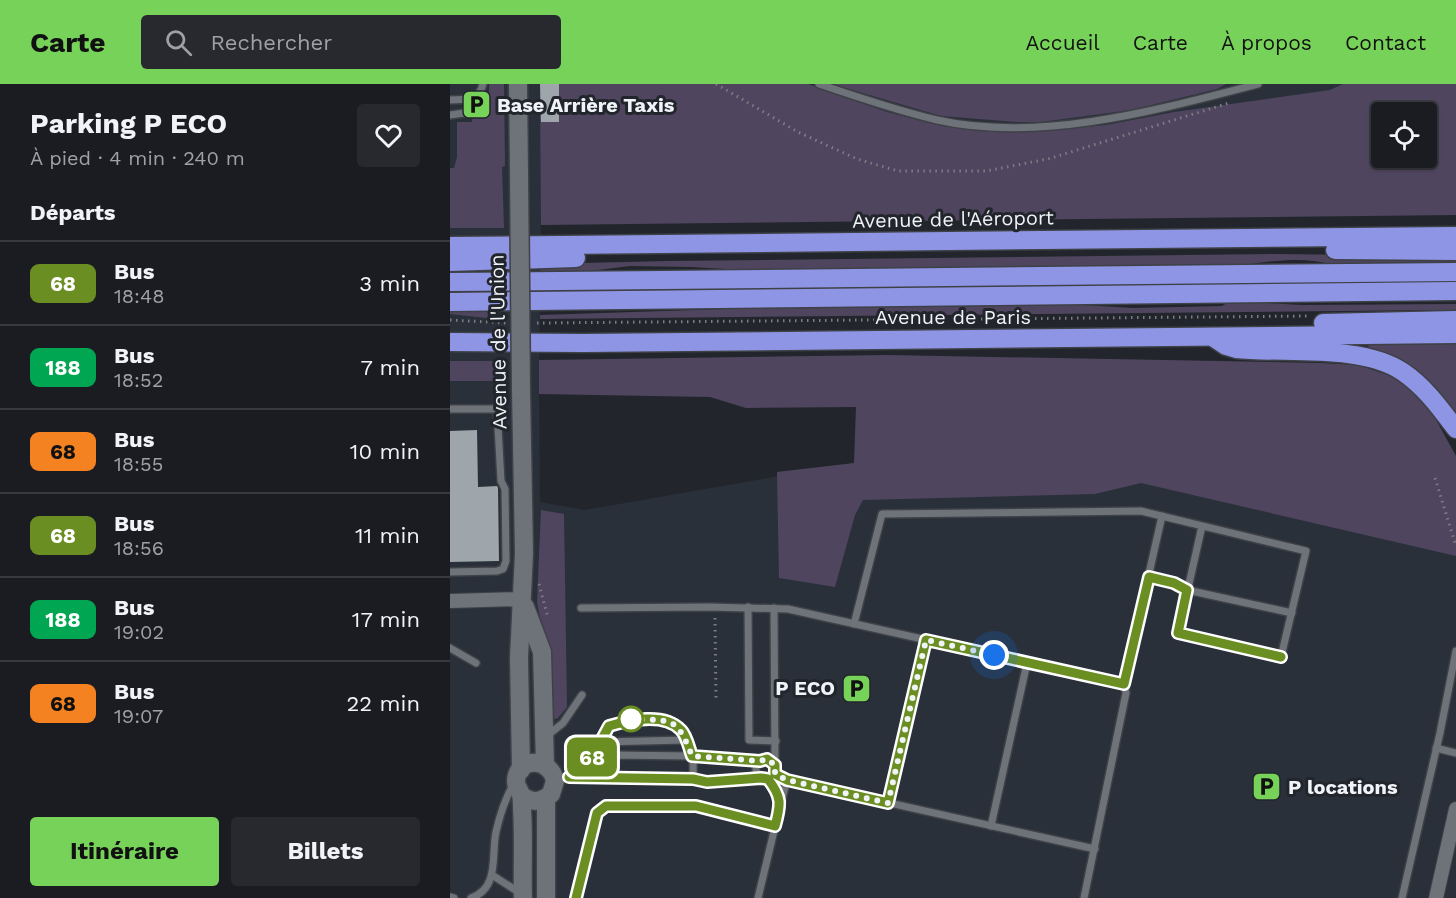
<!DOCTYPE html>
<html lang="fr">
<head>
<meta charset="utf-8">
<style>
  body { margin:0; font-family:"Work Sans",sans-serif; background:#27292e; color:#f1f3f6; height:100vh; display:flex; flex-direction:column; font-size:22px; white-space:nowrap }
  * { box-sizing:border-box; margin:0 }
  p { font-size:20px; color:#9fa1a5 }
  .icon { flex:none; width:33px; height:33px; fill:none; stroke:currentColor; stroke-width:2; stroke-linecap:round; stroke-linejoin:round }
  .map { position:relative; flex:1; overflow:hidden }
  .panel { display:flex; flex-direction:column; background:#1a1c21; width:450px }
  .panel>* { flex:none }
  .badge { padding:0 12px; border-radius:9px; font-size:21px; line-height:39px }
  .fabs { position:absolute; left:921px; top:18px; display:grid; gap:12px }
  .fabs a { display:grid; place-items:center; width:66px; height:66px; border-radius:6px; background:#1a1c21; box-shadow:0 2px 4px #0004,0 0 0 2px #383a3f; font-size:30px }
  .you { position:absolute; width:30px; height:30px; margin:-15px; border:4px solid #fff; border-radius:50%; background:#1a73e8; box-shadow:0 0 0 9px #1a73e833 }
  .map>.badge { position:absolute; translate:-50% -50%; box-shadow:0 0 0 3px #fff }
  h2 { padding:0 30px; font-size:22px; line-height:54px }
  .round { display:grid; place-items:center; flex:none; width:63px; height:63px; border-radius:6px; background:#27292e }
  .head { display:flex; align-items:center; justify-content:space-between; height:102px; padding:0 30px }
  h1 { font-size:28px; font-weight:700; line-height:45px }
  .button { display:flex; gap:12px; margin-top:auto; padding:12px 30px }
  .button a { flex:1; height:69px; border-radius:6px; background:#77d259; color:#111; font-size:24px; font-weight:700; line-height:69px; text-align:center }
  .button a+a { background:#27292e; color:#f1f3f6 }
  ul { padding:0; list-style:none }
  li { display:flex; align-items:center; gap:18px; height:84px; padding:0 30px; border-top:2px solid #383a3f }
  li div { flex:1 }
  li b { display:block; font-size:22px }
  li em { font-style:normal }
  li .badge { min-width:66px; font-weight:700; text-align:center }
  header { display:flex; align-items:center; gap:36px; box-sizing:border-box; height:84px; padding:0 30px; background:#77d259; color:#111 }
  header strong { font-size:28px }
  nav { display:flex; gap:33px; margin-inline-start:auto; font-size:21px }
  .search { width:420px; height:54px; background:#27292e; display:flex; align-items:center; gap:15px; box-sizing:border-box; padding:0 21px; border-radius:6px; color:#9fa1a5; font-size:22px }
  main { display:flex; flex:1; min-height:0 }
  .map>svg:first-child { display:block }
  .built { fill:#29303a; fill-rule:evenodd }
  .green { fill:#4f455f; fill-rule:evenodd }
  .building { fill:#9ea6ab }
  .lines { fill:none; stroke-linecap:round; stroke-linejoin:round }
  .lane-casing { stroke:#3e4146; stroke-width:10 }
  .street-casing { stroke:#3e4146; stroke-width:16 }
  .secondary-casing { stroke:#3e4146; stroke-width:21 }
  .highway-casing { stroke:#3e4146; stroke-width:21 }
  .path { stroke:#7b7e83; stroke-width:3; stroke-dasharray:1.5 4.5; stroke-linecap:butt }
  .lane { stroke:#6e7279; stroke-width:7 }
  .street { stroke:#6e7279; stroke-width:14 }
  .secondary { stroke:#6e7279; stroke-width:18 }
  .highway { stroke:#8f95e5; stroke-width:18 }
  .secondary-bridge-casing { stroke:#3e4146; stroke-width:21; stroke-linecap:butt }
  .secondary-bridge { stroke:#6e7279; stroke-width:18 }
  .line-casing { stroke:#fff; stroke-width:14 }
  .line { stroke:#6b8e23; stroke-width:9 }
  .walk { stroke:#f0f3f7; stroke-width:6; stroke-dasharray:0 10.8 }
  .stop-dot { fill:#fff; stroke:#6b8e23; stroke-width:3 }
  .labels { text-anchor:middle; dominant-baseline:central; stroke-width:6; stroke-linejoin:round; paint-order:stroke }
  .poi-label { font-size:20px; font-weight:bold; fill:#f0f3f7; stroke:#22262c; text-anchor:start }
  .street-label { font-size:20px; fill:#f0f3f7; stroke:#22262c }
</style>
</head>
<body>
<header>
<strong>Carte</strong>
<div class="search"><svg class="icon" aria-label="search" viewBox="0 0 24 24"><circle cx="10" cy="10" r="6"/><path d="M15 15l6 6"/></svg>Rechercher</div>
<nav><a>Accueil</a><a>Carte</a><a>À propos</a><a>Contact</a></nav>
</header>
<main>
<section class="panel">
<div class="head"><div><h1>Parking P ECO</h1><p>À pied · 4 min · 240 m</p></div><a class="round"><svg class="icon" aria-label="heart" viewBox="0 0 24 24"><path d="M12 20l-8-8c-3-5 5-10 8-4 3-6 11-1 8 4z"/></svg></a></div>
<h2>Départs</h2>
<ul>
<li><span class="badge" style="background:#6b8e23;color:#fff">68</span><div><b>Bus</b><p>18:48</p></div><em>3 min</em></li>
<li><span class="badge" style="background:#00a651;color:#fff">188</span><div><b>Bus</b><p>18:52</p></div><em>7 min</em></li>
<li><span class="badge" style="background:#f58220;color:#111">68</span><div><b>Bus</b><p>18:55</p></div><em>10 min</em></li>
<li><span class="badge" style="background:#6b8e23;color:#fff">68</span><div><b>Bus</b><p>18:56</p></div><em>11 min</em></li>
<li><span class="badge" style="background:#00a651;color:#fff">188</span><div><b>Bus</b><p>19:02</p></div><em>17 min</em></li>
<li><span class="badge" style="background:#f58220;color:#111">68</span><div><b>Bus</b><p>19:07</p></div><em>22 min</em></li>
</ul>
<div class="button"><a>Itinéraire</a><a>Billets</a></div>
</section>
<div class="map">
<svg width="1006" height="814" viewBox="0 0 1006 814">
  <rect width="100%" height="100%" fill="#22262c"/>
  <path class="built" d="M0,0h1006v131l-915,3 -2,169 1,115 45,8 617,-108 254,62v434h-1006zM932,28h44v46h-44z"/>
  <g class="green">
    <path d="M39,0h15l1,82 -3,1 2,61h-54v-60h4l3,-11v-35h15v-4l9,-9h8z"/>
    <path d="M90,0h268l79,28 55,14 57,4h53l54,-5 68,-13 156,-22 13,-6h113v131l-915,10zM932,28h44v46h-44z"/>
    <path d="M382,0h394l-9,5 -86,21 -90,12h-25l-75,-6z"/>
    <path d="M825,170l181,2v8h-126c-32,-9 -68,-1 -101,3l-451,5 -87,-5 -61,-1 -64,8h-26l1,-10 126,-3z"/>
    <path d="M780,217l72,4 154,-1v13l-20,2 -1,-9 -895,9v-4l308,-10h235l50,3 89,-2z"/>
    <path d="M46,226v9l-46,-5v-3z"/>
    <path d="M1006,258v75l-88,-66 1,-8z"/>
    <path d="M438,271l433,8 37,2 33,11 19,13 24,27 22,40v100l-315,-73 -46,11 -232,6 -8,15 -20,72 -56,-9 -2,-106 77,-9 2,-56 -110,1 -36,-11 -171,-3v-34z"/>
    <path d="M0,277h54l-1,20h-53z"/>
    <path d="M91,426l23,4 3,193 -10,12 -5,-1 -2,-55 -13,-60z"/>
  </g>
  <g class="building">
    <path d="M90,0h19v38h-18z"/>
    <path d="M27,346l1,57 19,-1 1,2 1,73 -49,1v-131z"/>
  </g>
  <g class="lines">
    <defs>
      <g id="lane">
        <path d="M369,0c38,13 80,27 118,36 103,23 221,-10 321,-36"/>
        <path d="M0,16l24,-1 7,-9 2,-6"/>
        <path d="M0,31l14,-2 12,-15"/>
        <path d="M0,325h47l4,72 4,8 1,72 -3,8 -6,2 -47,1"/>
        <path d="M699,493l25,6 13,7 105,23"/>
        <path d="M298,523l1,133 27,1"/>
        <path d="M131,524l129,-1 78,2 336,75"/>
        <path d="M324,524l1,157"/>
        <path d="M404,540l28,-110 259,-3 165,40 -25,106 -103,-24 24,-107"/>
        <path d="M0,564l26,15"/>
        <path d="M98,651l15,-12 19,-28"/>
        <path d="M150,658l86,-2"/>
        <path d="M986,664l20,5"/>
        <circle cx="316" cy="685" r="10"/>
        <path d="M325,690l12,6 308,69"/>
        <path d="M119,693l20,-14 25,-8 78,1 68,5"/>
        <path d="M243,695l14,3 54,-3"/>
        <path d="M318,695l9,12 3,15 7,-26"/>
        <path d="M107,697l12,-4 124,2c0,-7 1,-16 -1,-23 -10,-45 -48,-41 -83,-30l-20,37"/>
        <path d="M438,719l38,-163"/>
        <path d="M541,742l36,-163"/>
        <path d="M42,791l28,18"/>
        <path d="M0,813l4,1"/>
        <path d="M21,814c29,-10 20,-43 25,-66 4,-18 9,-33 18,-49"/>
        <path d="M126,814l21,-85 9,-7h90l79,20"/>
        <path d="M308,814l22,-92"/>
        <path d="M634,814l42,-205 -2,-9 38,-168"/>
        <path d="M952,814l38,-165 16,-82"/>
      </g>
      <g id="street">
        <path d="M0,517l73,-2"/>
        <path d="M986,814l20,-89"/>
      </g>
      <g id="secondary">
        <path d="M68,0l1,88"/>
        <path d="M75,523l17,45 3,113"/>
        <path d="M71,686l-2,-112 5,-105 -3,-163"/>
        <path d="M71,711c10,8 20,8 30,-1l4,-13c-5,-25 -39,-24 -39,1 0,5 4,8 5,13 1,4 1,10 1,14 2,30 0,59 1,89"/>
        <path d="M96,814v-100"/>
      </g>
      <g id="highway">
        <path d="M0,162l1006,-10"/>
        <path d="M885,166l121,1"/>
        <path d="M0,178l126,-4"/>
        <path d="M0,198l1006,-10"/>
        <path d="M0,218l1006,-11"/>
        <path d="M873,239l133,-3"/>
        <path d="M764,254l12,8 10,3c49,5 126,-5 167,23 22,15 37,36 53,57"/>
        <path d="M0,258l133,1 873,-9"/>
      </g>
    </defs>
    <use href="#lane" class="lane-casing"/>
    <use href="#street" class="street-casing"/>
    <use href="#secondary" class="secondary-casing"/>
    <use href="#highway" class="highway-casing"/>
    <g class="path">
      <path d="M266,0l82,48 59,27 41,12h88l62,-12 181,-56"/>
      <path d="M0,236l56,3"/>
      <path d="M87,239l773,-7"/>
      <path d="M985,394l21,68"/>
      <path d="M89,500l9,34"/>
      <path d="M265,534l1,82"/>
    </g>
    <use href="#lane" class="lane"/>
    <use href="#street" class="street"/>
    <use href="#secondary" class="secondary"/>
    <use href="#highway" class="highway"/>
    <defs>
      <path id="secondary-bridge" d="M69,88l2,218"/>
    </defs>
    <use href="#secondary-bridge" class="secondary-bridge-casing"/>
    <use href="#secondary-bridge" class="secondary-bridge"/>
  </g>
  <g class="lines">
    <defs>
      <path id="line" d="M126,814l21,-85 9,-7h90l79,20c6,-22 7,-29 -7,-47l-7,-1 -54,4 -14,-3 -124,-2 20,-14 20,-37c21,-6 55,-14 72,4 6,6 8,18 11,26l68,5 7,-2 8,6v9l12,6 101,23 38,-163 198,44 25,-107 25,6 13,7 -9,43 103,24"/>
    </defs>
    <use href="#line" class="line-casing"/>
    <use href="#line" class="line"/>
    <path class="walk" d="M181,635c41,2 45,-4 61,37l68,5 7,-2 8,6v9l12,6 101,23 38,-163 68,15"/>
  </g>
  <defs>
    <symbol id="parking-square" viewBox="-11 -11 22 22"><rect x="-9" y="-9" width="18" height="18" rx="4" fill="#77d259" stroke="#22262c"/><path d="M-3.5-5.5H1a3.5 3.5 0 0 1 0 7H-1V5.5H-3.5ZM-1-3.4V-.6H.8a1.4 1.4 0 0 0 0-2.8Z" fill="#111"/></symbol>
  </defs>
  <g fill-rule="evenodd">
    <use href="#parking-square" x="10" y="4" width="33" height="33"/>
    <use href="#parking-square" x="390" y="588" width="33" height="33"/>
    <use href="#parking-square" x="800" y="686" width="33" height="33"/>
  </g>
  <circle class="stop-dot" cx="181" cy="635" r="12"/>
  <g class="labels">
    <g class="poi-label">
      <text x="47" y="21">Base Arrière Taxis</text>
      <text x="385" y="604" text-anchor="end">P ECO</text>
      <text x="838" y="703">P locations</text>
    </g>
    <g class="street-label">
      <text transform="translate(503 135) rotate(-1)">Avenue de l'Aéroport</text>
      <text x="503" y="233">Avenue de Paris</text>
      <text transform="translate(48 258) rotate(-91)">Avenue de l'Union</text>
    </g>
  </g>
</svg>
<div class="fabs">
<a><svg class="icon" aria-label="locate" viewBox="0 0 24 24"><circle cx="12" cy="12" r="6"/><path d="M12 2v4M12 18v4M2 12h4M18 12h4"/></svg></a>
</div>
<div class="you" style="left:544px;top:571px"></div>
<b class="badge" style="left:142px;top:673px;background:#6b8e23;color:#fff">68</b>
</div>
</main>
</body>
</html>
